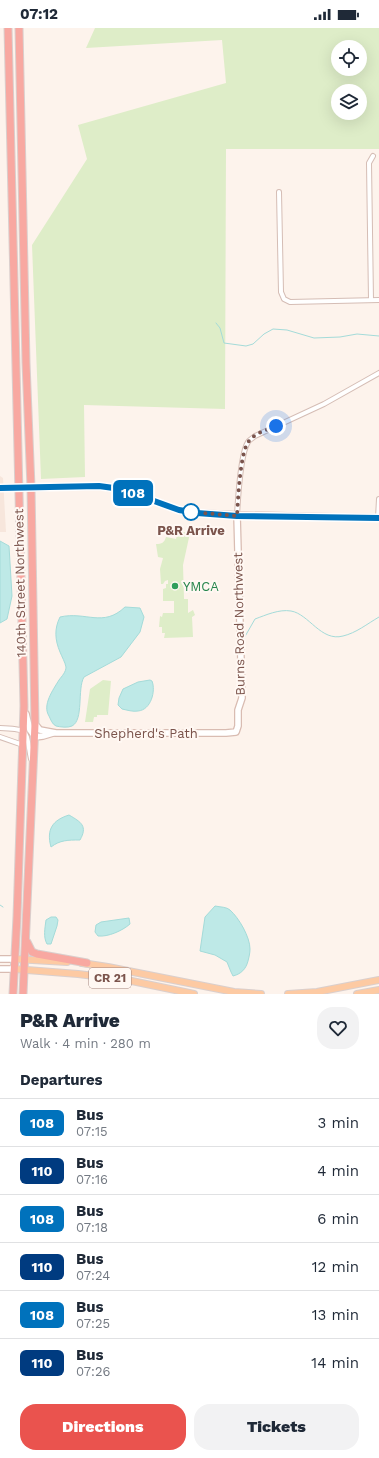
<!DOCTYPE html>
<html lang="en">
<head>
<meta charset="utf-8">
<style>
  body { margin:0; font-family:"Work Sans",sans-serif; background:#f2f2f3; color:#1f2937; height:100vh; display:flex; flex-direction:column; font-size:15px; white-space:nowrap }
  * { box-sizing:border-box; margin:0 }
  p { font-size:13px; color:#747a83 }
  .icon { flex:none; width:22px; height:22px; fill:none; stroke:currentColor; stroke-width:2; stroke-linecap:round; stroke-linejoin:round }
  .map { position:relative; height:966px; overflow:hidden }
  .panel { display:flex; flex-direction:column; background:#fff; flex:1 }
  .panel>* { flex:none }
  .badge { padding:0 8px; border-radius:6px; font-size:14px; line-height:26px }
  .controls { position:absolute; left:331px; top:12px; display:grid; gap:8px }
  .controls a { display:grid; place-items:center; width:36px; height:36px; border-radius:50%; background:#fff; box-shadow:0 4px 16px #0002; font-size:20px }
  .you { position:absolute; width:20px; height:20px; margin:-10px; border:3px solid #fff; border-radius:50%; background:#1a73e8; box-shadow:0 0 0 6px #1a73e833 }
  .map>.badge { position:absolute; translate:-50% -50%; box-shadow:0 0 0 2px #fff }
  h2 { padding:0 20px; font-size:15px; line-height:36px }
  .round { display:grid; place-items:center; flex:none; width:42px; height:42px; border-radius:16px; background:#f2f2f3 }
  .headline { display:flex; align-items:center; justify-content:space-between; height:68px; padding:0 20px }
  h1 { font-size:19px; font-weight:800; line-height:30px }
  .action { display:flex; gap:8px; margin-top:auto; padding:8px 20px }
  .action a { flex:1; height:46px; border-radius:16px; background:#ea534e; color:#fff; font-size:16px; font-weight:800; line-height:46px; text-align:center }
  .action a+a { background:#f2f2f3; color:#1f2937 }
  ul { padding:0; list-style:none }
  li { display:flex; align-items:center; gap:12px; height:48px; padding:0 20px; border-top:1px solid #e0e1e3 }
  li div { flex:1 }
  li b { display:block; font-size:15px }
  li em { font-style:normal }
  li .badge { min-width:44px; font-weight:700; text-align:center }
  .status { display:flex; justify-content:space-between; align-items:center; height:28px; padding:0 20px; background:#fff; direction:ltr }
  .status svg { height:11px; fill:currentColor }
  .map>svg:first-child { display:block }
  .residential { fill:#f7e6dc }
  .green { fill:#deedc8; fill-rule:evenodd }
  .water { fill:#bee9e7; stroke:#a4dbd9 }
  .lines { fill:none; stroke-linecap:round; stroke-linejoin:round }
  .stream { stroke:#a4dbd9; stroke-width:1 }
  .street-casing { stroke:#d5bdb5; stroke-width:6 }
  .secondary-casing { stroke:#d9bcb2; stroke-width:8 }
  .primary-casing { stroke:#dacfcd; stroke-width:8 }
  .highway-casing { stroke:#dacfcd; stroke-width:9 }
  .street { stroke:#fff; stroke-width:4 }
  .secondary { stroke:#fff; stroke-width:5.5 }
  .primary { stroke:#fdcaa3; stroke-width:6 }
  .highway { stroke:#f8a8a1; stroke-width:7 }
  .line-casing { stroke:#fff; stroke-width:9 }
  .line { stroke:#0072bc; stroke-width:6 }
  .walk { stroke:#7b544c; stroke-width:4; stroke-dasharray:0 7.2 }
  .stop-dot { fill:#fff; stroke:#0072bc; stroke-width:2 }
  .leisure-dot { fill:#2e9e5b; stroke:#fff8f3; stroke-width:1.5 }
  .labels { text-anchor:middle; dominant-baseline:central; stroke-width:4; stroke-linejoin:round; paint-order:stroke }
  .shield { fill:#fff8f3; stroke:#a3857e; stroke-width:1 }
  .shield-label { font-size:12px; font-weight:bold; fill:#7b544c }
  .stop-label { font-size:13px; font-weight:bold; fill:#7b544c; stroke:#fff8f3 }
  .street-label { font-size:13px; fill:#7b544c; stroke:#fff8f3 }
  .leisure-label { font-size:13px; fill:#27864d; stroke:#fff8f3; text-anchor:start }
</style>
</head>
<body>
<div class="status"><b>07:12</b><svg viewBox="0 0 49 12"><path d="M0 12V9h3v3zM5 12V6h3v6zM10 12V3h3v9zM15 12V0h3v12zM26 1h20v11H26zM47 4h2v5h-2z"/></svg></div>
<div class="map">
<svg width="379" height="966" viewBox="0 0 379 966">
  <rect width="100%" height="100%" fill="#fdf3ec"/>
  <path class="residential" d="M0,448l3,2 3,54h-6z"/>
  <g class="green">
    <path d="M95,0h284v121h-153l-1,260 -141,-4 1,72 -44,2 -9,-234 55,-86 -9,-34 148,-42 -4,-43 -136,8zM338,19h22v22h-22zM338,63h22v22h-22z"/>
    <path d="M178,503l12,2 -7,32 1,34h4v14l5,-3 2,5 -3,2 1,20 -29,1 1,-5h-3v-6h-3l1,-11 2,1 1,-4h11v-12h-11v-12l3,-1v-4h2v-4l-3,1 -2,3h-2l-1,-15 3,-11 -5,-1 -2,-13c6,0 8,-1 10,-7l10,2z"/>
    <path d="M103,652l8,1 -3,34h-11v2h-3l-1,5h-8l5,-33z"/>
  </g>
  <g class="water">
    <path d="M0,513l9,5 3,50 -5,23 -7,4z"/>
    <path d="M125,579l15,1 4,9 -4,15 -19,25 -37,20c-7,12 0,43 -12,49 -4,2 -12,1 -16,0 -4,-2 -5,-6 -7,-10 -7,-11 4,-26 10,-36 3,-4 7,-8 7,-13 -1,-5 -4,-10 -6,-15 -5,-12 -6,-23 0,-35 26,-6 43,11 65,-10z"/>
    <path d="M150,652l2,1c4,10 -1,29 -14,30 -5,1 -11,-1 -16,-2l-4,-4 1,-7 4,-9 15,-7z"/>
    <path d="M69,787c12,7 19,11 11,25 -12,0 -20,0 -29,7 -5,-18 2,-27 18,-32z"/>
    <path d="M215,878c5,1 12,1 15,4 9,8 20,27 20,39 0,4 -1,8 -2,12 -2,8 -7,13 -15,15l-2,-4 -4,-10 -12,-7 -15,-4 5,-34z"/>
    <path d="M51,889h5l2,3 -1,6 -6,18h-4c-4,-7 -2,-16 -1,-24z"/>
    <path d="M129,890l1,6c-8,7 -22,13 -32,12l-3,-4 1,-7 5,-3z"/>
  </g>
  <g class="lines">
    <g class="stream">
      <path d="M216,295l4,5 4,15 22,3 7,-2 11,-10 9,-5 14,1 27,8 26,-1 17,-3 22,2"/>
      <path d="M243,612l12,-21c11,-4 24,-10 36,-8 18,3 30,31 52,25 13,-3 24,-12 36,-19"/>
      <path d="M0,877l3,2"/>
    </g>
    <defs>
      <g id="street">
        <path d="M279,164l2,100 3,7 6,3 89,-2"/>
        <path d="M371,272l-2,-137 4,-7"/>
        <path d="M237,487c1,-15 3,-61 11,-73 1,-2 5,-4 7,-6l69,-32 55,-31"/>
        <path d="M378,490l1,-19"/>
        <path d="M0,700c32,1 25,3 31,31"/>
        <path d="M0,709l23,8"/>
      </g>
      <g id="secondary">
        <path d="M0,460l99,-2 22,3 58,21 18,3 40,2 142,3"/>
        <path d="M26,686l4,16 5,7 8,-1 10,-3"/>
        <path d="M35,696l5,6 16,3h170l10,-1 2,-6v-16l4,-12 -5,-183"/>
        <path d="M0,931h15"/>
        <path d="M0,941h14"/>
      </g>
      <g id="primary">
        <path d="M15,931l52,3"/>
        <path d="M82,935l26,4 126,25 27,2"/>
        <path d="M14,941l64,5 49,6 67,14"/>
        <path d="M288,966l29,-2 62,-12"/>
        <path d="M357,966l22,-4"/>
      </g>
      <g id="highway">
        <path d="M8,0l16,678 -7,211 -4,77"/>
        <path d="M19,0l7,335 5,124 4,237 -12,270"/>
        <path d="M27,914l5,10 5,2 50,9"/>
      </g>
    </defs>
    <use href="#street" class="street-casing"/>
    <use href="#secondary" class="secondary-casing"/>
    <use href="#primary" class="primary-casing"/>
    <use href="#highway" class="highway-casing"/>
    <use href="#street" class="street"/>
    <use href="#secondary" class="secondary"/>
    <use href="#primary" class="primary"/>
    <use href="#highway" class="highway"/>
  </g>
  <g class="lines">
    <defs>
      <path id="line" d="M0,460l99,-2 22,3 58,21 18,3 40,3 142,2"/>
    </defs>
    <use href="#line" class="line-casing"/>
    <use href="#line" class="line"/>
    <path class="walk" d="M191,484l46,4c1,-15 3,-65 12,-75 6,-8 18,-11 27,-15"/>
  </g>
  <circle class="stop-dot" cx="191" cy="484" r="8"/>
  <circle class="leisure-dot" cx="175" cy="558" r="4"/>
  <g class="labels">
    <rect class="shield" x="89" y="940" width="42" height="20" rx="3"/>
    <g class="shield-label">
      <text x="110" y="950">CR 21</text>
    </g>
    <g class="stop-label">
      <text x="191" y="502">P&amp;R Arrive</text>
    </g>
    <g class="street-label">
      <text transform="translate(20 555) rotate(-91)">140th Street Northwest</text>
      <text transform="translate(239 596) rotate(-91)">Burns Road Northwest</text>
      <text x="146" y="705">Shepherd's Path</text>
    </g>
    <g class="leisure-label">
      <text x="183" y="558">YMCA</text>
    </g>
  </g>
</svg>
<div class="controls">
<a><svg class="icon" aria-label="locate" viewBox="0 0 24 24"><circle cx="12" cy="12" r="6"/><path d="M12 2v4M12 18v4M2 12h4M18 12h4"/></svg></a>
<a><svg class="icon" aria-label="layers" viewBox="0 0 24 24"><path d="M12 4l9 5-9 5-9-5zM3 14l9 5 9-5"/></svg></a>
</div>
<div class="you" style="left:276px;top:398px"></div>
<b class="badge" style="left:133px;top:465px;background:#0072bc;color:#fff">108</b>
</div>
<section class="panel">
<div class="headline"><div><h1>P&amp;R Arrive</h1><p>Walk · 4 min · 280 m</p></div><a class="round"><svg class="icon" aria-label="heart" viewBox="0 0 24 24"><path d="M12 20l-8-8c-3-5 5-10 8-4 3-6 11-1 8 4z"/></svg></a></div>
<h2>Departures</h2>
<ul>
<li><span class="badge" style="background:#0072bc;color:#fff">108</span><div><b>Bus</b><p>07:15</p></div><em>3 min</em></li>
<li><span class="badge" style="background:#003b80;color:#fff">110</span><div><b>Bus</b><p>07:16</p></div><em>4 min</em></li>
<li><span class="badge" style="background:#0072bc;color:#fff">108</span><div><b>Bus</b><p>07:18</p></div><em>6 min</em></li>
<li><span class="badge" style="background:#003b80;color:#fff">110</span><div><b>Bus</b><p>07:24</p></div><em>12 min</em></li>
<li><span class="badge" style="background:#0072bc;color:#fff">108</span><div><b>Bus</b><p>07:25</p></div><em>13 min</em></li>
<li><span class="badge" style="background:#003b80;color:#fff">110</span><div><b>Bus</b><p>07:26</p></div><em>14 min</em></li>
</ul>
<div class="action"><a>Directions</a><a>Tickets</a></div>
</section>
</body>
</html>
